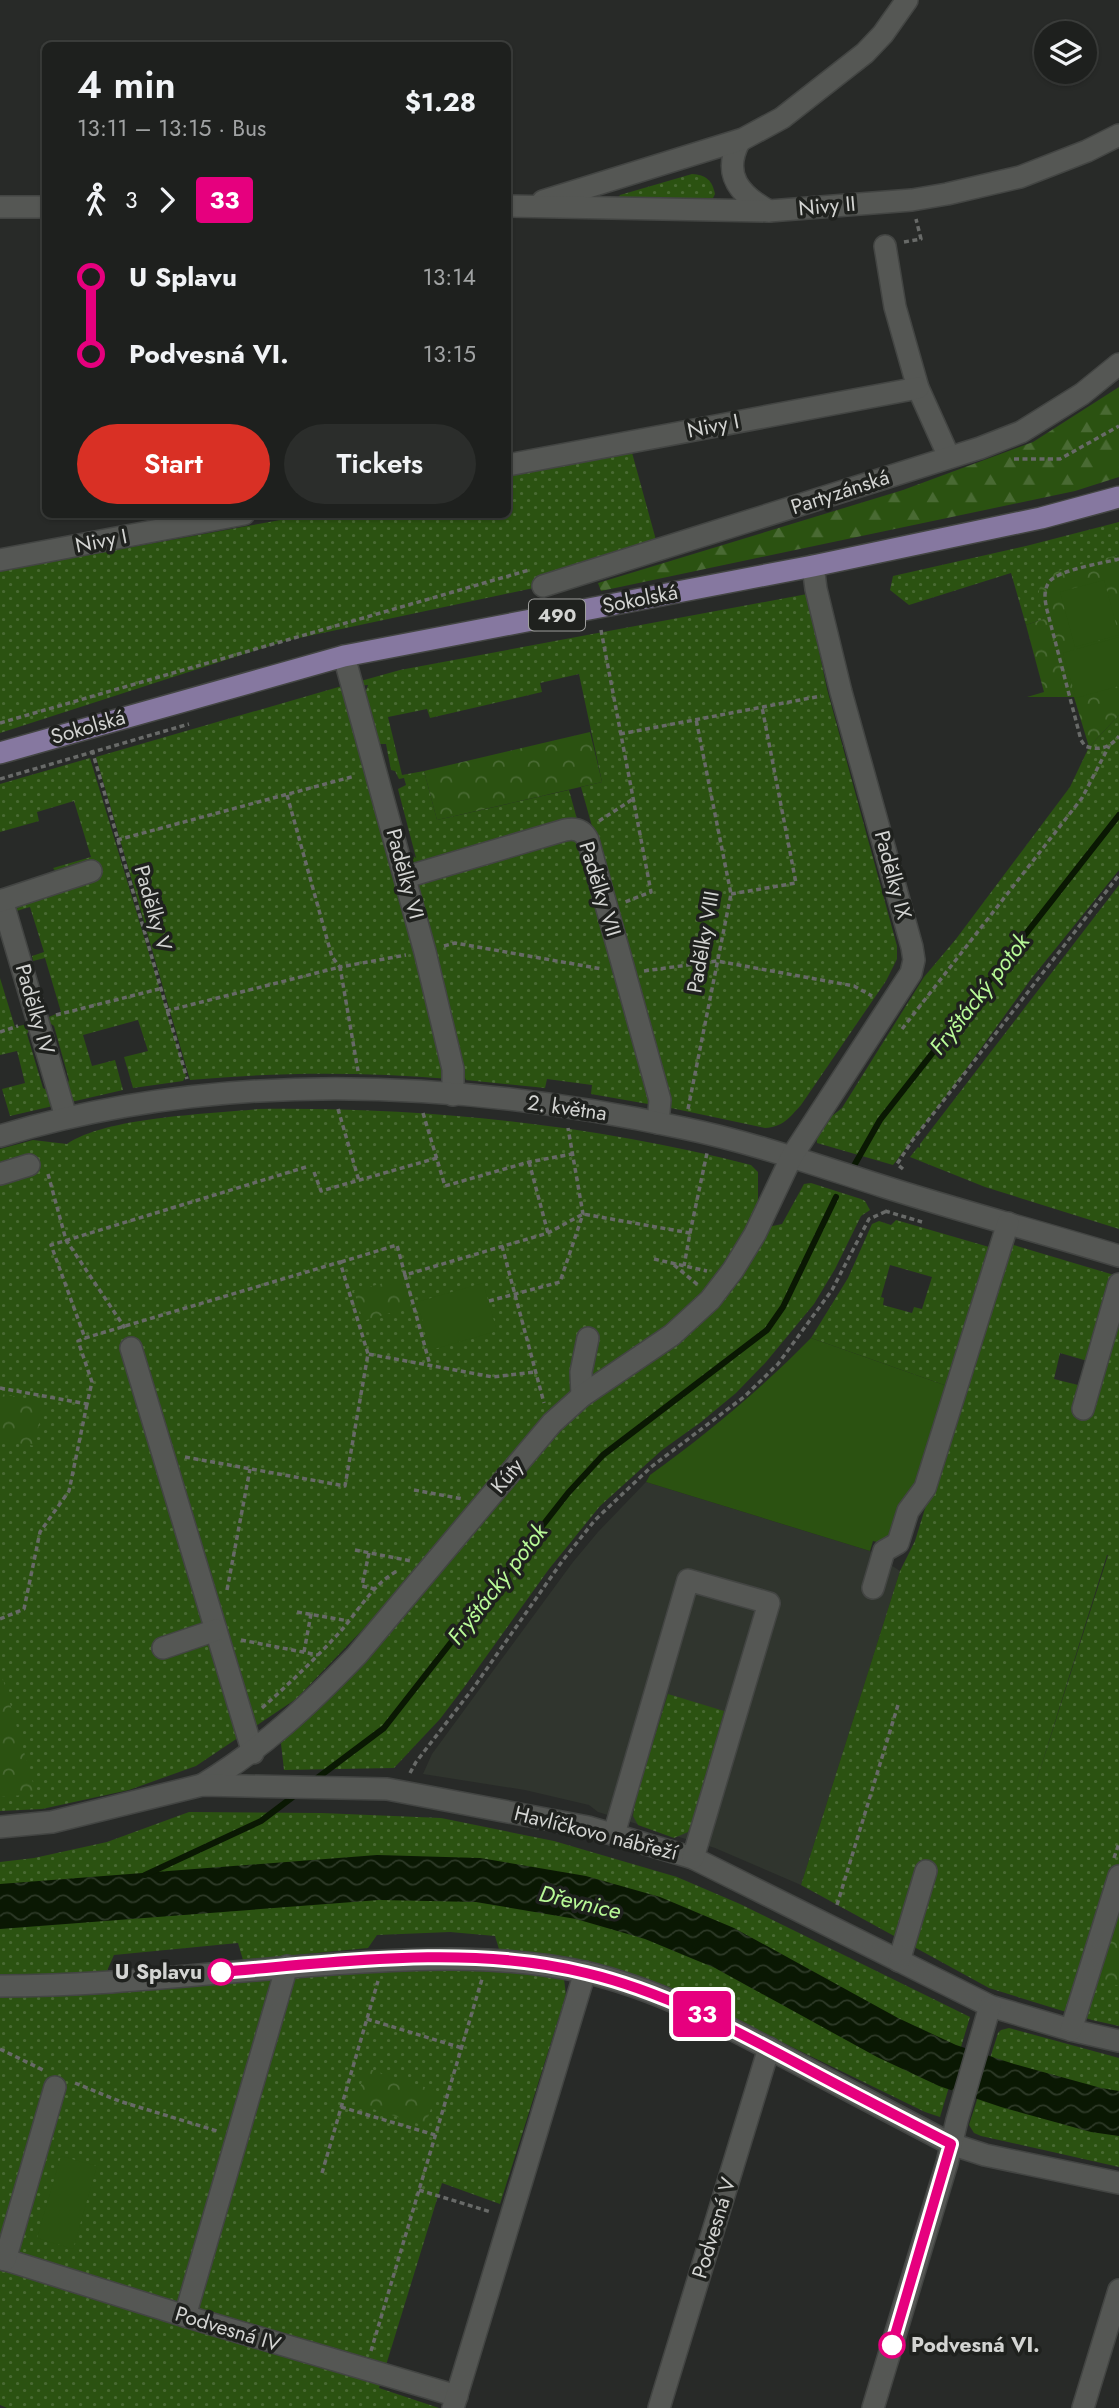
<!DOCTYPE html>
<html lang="en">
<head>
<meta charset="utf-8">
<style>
  body { margin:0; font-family:Jost,sans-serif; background:#2b2d2b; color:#f1f3f6; height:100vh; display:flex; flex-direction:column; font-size:26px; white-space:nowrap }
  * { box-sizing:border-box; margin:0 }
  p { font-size:23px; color:#a1a3a4 }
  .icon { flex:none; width:38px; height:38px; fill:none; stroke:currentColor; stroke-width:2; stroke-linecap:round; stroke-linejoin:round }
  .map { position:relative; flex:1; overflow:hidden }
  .sheet { position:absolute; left:42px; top:42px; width:469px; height:476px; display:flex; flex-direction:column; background:#1e201e; border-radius:10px; box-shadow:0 2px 5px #0004,0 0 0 2px #3c3e3c }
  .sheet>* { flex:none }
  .badge { padding:0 14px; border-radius:5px; font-size:24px; line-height:46px }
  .tools { position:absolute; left:1034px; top:21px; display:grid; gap:14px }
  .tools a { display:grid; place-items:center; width:63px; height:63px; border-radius:50%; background:#1e201e; box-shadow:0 2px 5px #0004,0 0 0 2px #3c3e3c; font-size:35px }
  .map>.badge { position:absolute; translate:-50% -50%; box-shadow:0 0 0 4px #fff }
  .legs { display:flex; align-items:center; gap:10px; height:77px; padding:0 35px; font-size:23px }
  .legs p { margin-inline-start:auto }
  .summary { display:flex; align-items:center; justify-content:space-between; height:119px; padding:0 35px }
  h1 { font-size:38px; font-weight:600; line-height:52px }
  .cta { display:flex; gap:14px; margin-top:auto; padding:14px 35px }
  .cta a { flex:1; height:80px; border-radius:42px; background:#d93025; color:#fff; font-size:28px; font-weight:600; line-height:80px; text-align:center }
  .cta a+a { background:#2b2d2b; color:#f1f3f6 }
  ul { padding:0 35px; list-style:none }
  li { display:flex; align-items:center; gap:24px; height:77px; font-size:26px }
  li i { display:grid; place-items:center; width:10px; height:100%; margin:0 9px; background:currentColor }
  li i::after { content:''; width:18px; height:18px; margin:-9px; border:5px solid; border-radius:50%; background:#1e201e }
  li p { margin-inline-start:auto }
  li:first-child i { background:linear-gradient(#0000 50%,currentColor 0) }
  li:last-child i { background:linear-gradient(currentColor 50%,#0000 0) }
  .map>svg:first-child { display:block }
  .built { fill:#30352e }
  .grass { fill:url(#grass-dots); fill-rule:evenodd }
  .forest { fill:url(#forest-firs) }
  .park { fill:url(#park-crowns) }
  .pitch { fill:#2b5211 }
  .water { fill:url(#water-waves) }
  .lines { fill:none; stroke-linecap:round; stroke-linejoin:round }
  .stream { stroke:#0a1803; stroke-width:6 }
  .minor-casing { stroke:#434543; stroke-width:24 }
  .major-casing { stroke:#434543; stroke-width:24 }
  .path { stroke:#686a68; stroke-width:3.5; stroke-dasharray:5 3.5; stroke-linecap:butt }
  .minor { stroke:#555754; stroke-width:21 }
  .major { stroke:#8678a0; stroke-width:21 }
  .line-1-casing { stroke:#fff; stroke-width:16 }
  .line-1 { stroke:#e6007e; stroke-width:10 }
  .stop-1-dot { fill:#fff; stroke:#e6007e; stroke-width:3.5 }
  .labels { text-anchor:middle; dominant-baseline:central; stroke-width:7; stroke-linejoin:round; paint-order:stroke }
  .shield { fill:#1f211e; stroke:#9d9e9c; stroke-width:2 }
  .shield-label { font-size:19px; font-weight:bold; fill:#d3d4d2 }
  .street-label { font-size:21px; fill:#d3d4d2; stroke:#1f211e }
  .stop-label { font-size:21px; font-weight:bold; fill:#d3d4d2; stroke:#1f211e; text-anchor:end }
  .water-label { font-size:23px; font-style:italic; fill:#b8f997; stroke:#1f211e }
</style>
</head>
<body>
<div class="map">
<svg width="1119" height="2408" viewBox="0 0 1119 2408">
  <defs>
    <pattern id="grass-dots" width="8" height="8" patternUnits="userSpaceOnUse" patternTransform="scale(1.75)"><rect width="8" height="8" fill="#2b5211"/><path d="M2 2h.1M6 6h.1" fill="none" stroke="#496a33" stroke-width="1.8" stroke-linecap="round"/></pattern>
    <pattern id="forest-firs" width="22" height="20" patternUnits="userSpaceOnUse" patternTransform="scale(1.75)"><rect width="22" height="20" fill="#2b5211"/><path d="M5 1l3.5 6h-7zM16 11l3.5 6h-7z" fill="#496a33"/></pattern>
    <pattern id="park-crowns" width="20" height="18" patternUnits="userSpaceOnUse" patternTransform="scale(1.75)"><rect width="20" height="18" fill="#2b5211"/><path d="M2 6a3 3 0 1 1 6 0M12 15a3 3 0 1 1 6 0" fill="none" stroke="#496a33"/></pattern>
    <pattern id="water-waves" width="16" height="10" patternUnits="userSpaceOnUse" patternTransform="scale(1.75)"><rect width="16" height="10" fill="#0a1803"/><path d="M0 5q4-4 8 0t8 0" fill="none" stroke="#2d3927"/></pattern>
  </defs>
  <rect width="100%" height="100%" fill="#282a28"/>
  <path class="built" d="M646,1482l224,69 30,20 -99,314 -86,-37 -117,-36 -9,-7 -64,-15 -102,-16 9,-20 141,-192 25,-30z"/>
  <g class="grass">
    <path d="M692,174c14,1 20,6 23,20l-3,6h-96l4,-5z"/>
    <path d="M631,449l28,102 -116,35 -258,55 -285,92v-162l308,-56 200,-1v-38z"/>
    <path d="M1119,522v33l-62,17 -18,20 5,27 -18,6 -15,-52 -102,32 -19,-15 3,-14 133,-30z"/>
    <path d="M807,594l20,95 70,257v13l-11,22 -85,124c-12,13 -18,22 -36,23l-94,-20 -90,-321 21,-5 -23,-108 -39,9 2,9 -112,26 -3,-9 -39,8 14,58 22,-4 13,49 132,-30 83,303 -4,11 -57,-10 1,-9 -45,-6 -2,9 -79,-8 -3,-7 -59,-224 12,9 -17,-65 -1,-4 8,-4 -2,-7 -5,1 -4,-8 -4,-1 -5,-26h-7l-14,-50 3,-9 -10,1 -1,-4 43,-12z"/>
    <path d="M342,686l108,393c-87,-7 -173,-7 -260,1l-94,-323z"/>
    <path d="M1119,715v155l-88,109 -78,108 -60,78 -76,-22c-1,-18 13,-25 25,-35l82,-131 32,-38 114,-152 19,-40z"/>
    <path d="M90,758l96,318 -3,5 -50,7 -9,-31 24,-6 -10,-31 -55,15 9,31 23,-6 8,30 -52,12 -6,-13 4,-9 -15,-54 -10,-7 17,-7 -16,-54 -12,3 -1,-5 12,-4 -14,-45 -17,5 44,-39 -4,-5 38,-11 -17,-56 -37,11 2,9 -39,11v-48z"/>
    <path d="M1119,885v344l-134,-42 -75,-30 8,-10 2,1v-4z"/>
    <path d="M0,978l15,49 16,-4 1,3 -5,8 16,54 8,4 2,14 -43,10 -8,-27 23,-6 -8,-32 -17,4z"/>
    <path d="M258,1109c167,-2 331,15 493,56l7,7v38l-59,91 -80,62 -323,336 -100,67 -67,24 -87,19 -42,2v-662l33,-9 34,4c39,-27 141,-30 191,-35z"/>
    <path d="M811,1183l50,16 4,2 5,9 -9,6 -26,53 -21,35 -48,58 -30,31 -35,29 -39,28 -62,56 -51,63 -84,117 -25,33 -46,49 -110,2 -4,-35 61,-48 80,-91 121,-153 47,-40 66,-46 113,-130 14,-3 22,-40z"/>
    <path d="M896,1220l100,29 -46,138 -139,-49 37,-60 24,-54 7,-3 12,4zM890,1265l42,12 -10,32 -8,-2 -2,6 -29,-8 1,-7 -3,-1z"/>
    <path d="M1007,1243l107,32 -23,87 -31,-9 -6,26 40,10 25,-84v721l-27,-6 -103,-32 -188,-103 99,-314 15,-30zM1107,1555h1l-78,247z"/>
    <path d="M668,1694l56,17 -28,104 -8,17 -14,6 -36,-13 -5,-9 3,-19z"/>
    <path d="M189,1812l133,1 119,5 113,23 123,36 63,27 230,113 -30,100 -15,-5 -250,-122 -74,-24 -53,-11 -49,-6 -4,-13 -45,-4 -73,3 -9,13 -125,12 -5,-17 -124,12 -8,18 -106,5v-116l34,-4 73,-16z"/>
    <path d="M473,1965l91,14 2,16 -66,209 -58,-21 -63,205 60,20h-432l-7,-3v-409z"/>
    <path d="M1009,2028l110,30v109l-138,-31 -7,-3 -5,-8 29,-92 3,-3z"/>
  </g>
  <path class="forest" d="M1119,387v90l-44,14 -474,100 -3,-8 305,-93 130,-48z"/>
  <g class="park">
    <path d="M1119,555v160l-30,32 -15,-50h-47l17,-5 -18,-67 18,-6c-3,-12 -9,-28 -1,-39 10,-12 60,-21 76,-25z"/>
    <path d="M590,732l12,50 -165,38 -13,-49z"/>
    <path d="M402,1278l9,29 -48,14 -9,-30z"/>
    <path d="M1,1394l42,7 -8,45 -35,-6z"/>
    <path d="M0,1669l36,124v1l-36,3z"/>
    <path d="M1117,1911h2v75l-23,-7z"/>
    <path d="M366,2068l71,23 -12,35 -70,-23z"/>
  </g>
  <g class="pitch">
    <path d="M1104,580l15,55 -44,12 -15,-55z"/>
    <path d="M1119,637v49l-43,12 -13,-45z"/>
    <path d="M483,1283l14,48 -66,19 -14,-48z"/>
    <path d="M811,1338l139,49 -28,90 -34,68 -15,-4 -3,10 -224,-69 4,-7c57,-41 111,-86 161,-137z"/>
    <path d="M61,2156l36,10 -24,83 -36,-11z"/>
  </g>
  <path class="water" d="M377,1855l103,3 106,18 74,21 74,31 164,90 58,27 58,19 87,24 18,3v45l-28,-4 -90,-25 -62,-21 -62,-29 -162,-89 -70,-29 -69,-20 -100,-17 -97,-2 -379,29v-45z"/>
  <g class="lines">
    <g class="stream">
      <path d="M851,1171l29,-51 239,-305"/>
      <path d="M312,1782l72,-54 184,-235 35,-38 164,-125 16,-23 53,-110"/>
      <path d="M145,1875l116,-54 37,-28"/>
    </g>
    <defs>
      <g id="minor">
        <path d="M739,142c-17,33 1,53 30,69"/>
        <path d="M543,201l200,-62 39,-21 83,-65 18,-19 24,-34"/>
        <path d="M508,206l261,5 143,-11 35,-6 73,-17 67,-26 32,-16"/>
        <path d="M0,207h46"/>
        <path d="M885,246l10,61 23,81 31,69"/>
        <path d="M508,465l410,-77"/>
        <path d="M0,560l244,-46"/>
        <path d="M543,586l437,-138 41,-16 61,-38 37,-30"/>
        <path d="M344,656l81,296 28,117v26"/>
        <path d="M406,877l159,-47c10,-2 18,0 23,10l72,260 -2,23"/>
        <path d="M2,900l64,217"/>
        <path d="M0,901l91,-30"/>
        <path d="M0,1136c221,-67 459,-56 683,-8 68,14 133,37 199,58 78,25 158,46 237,70"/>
        <path d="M0,1174l29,-9"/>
        <path d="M131,1348l122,405"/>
        <path d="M582,1396l-1,-24 7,-34"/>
        <path d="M1083,1409l36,-125"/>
        <path d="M873,1588l11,-37 14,-8 10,-32 17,-23 83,-265"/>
        <path d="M163,1648l53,-18"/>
        <path d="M202,1785c61,-37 106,-79 155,-130l195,-232 30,-27 90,-61 38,-35 23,-30 22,-36 37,-78 119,-183 3,-13 -2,-13 -71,-255 -25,-103 -3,-23"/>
        <path d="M0,1827l52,-5 150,-37 185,4 201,38 105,31 297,148 81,24 48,11"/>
        <path d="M614,1834l74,-254 81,23 -76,255"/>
        <path d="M899,1961l27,-90"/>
        <path d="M0,1986c116,0 232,-16 348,-23 79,-5 157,-8 236,9 71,16 135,50 199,84 56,29 112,59 168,88l34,11 134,28"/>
        <path d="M1071,2030l48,-154"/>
        <path d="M0,2258l185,58 272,80"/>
        <path d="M5,2260l50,-173"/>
        <path d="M185,2316l102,-350"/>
        <path d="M453,2408l132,-436"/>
        <path d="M659,2408l110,-360"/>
        <path d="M873,2408l74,-245 10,-43 33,-114"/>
        <path d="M1083,2408l36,-118"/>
      </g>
      <path id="major" d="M0,753l344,-97 469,-90 228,-48 78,-21"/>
    </defs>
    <use href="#minor" class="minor-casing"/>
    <use href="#major" class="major-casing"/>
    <g class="path">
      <path d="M904,242l17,-3 -5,-20"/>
      <path d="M1014,459h46l59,-33"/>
      <path d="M1119,559c-16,4 -61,11 -70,23 -6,9 -4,19 -2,28l34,130 4,6c14,5 25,2 34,-10"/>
      <path d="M601,630l50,262 -26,10"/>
      <path d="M0,723l529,-153"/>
      <path d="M620,734l201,-38"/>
      <path d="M92,750l95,329"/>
      <path d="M0,779l189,-55"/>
      <path d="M287,795l45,162 8,10 66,-12"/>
      <path d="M599,821l34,-22"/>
      <path d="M117,840l238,-64"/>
      <path d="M731,894l65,-11 -34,-176"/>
      <path d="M444,946l11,-3 147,26"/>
      <path d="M644,971l73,-10 137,25 18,10"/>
      <path d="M166,1011l174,-44 18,104"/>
      <path d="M56,1015l103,-26"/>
      <path d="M902,1029l180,-231 27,-52"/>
      <path d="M0,1032l18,-6"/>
      <path d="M338,1109l21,72"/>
      <path d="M688,1109l43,-215 -35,-175"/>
      <path d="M423,1113l22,73 84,-24 43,-8"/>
      <path d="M529,1162l19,71"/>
      <path d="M306,1167l-255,78 34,93 255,-76 28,92"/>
      <path d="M903,1169l-6,-5 15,-23 207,-266"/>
      <path d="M314,1172l7,19 116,-33"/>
      <path d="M48,1174l18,66 59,88"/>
      <path d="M885,1211l37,11"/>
      <path d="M690,1233l17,-80"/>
      <path d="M502,1246l42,157"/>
      <path d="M654,1259l53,12"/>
      <path d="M341,1262l56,-17 8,30 143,-42 35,-19 107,19 -6,33"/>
      <path d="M674,1265l24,20"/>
      <path d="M405,1275l25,90"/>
      <path d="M489,1301l71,-19 23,-68 -15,-86"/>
      <path d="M0,1388l87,16 5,-22 -14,-41 7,-3"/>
      <path d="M185,1457l160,29 23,-132 125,23 42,-5"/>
      <path d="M414,1490l49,9"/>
      <path d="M355,1550l56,11"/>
      <path d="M369,1553l-7,33 13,3"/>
      <path d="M227,1590l23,-121"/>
      <path d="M297,1612l52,9"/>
      <path d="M0,1619l24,-10 16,-77 29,-41 18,-87"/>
      <path d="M241,1640l77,15"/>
      <path d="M304,1652l7,-38"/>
      <path d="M262,1708c27,-24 53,-49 77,-75 19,-21 34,-50 60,-63"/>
      <path d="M410,1773l6,-11 58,-75 89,-127 32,-40 56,-53 93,-70 34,-33 54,-74 37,-71 20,-9"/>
      <path d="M1114,1858l5,-15"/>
      <path d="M837,1905l61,-200"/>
      <path d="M367,2019l95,29"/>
      <path d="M0,2049l45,22"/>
      <path d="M75,2083l44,18 98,30"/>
      <path d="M341,2107l94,28"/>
      <path d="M322,2173l56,-192"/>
      <path d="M419,2190l72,22"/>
      <path d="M371,2351l111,-372"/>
    </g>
    <use href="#minor" class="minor"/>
    <use href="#major" class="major"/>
  </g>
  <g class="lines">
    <defs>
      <path id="line-1" d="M221,1972c117,-10 250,-28 365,1 76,18 145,55 214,92 50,27 101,53 151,79l-59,201"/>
    </defs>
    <use href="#line-1" class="line-1-casing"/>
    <use href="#line-1" class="line-1"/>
  </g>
  <g class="stop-1-dot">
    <circle cx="221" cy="1972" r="12"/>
    <circle cx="892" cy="2345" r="12"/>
  </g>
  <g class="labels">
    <rect class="shield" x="529" y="599.5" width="56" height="31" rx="5"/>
    <g class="shield-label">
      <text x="557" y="615">490</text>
    </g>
    <g class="street-label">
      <text transform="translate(827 206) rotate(-5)">Nivy II</text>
      <text transform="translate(713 426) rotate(-11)">Nivy I</text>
      <text transform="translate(840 492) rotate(-18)">Partyzánská</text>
      <text transform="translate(101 541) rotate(-11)">Nivy I</text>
      <text transform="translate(640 599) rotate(-11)">Sokolská</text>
      <text transform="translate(88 727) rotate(-16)">Sokolská</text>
      <text transform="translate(405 874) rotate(75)">Padělky VI</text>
      <text transform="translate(893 875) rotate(75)">Padělky IX</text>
      <text transform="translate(600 889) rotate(73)">Padělky VII</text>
      <text transform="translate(153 908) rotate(74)">Padělky V</text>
      <text transform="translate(703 942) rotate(-80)">Padělky VIII</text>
      <text transform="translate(35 1009) rotate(74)">Padělky IV</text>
      <text transform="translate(567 1108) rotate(8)">2. května</text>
      <text transform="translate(507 1476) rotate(-50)">Kúty</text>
      <text transform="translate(596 1833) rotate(14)">Havlíčkovo nábřeží</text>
      <text transform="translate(714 2228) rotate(-73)">Podvesná V</text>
      <text transform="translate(228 2329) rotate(17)">Podvesná IV</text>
    </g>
    <g class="stop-label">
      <text x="202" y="1972">U Splavu</text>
      <text x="911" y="2345" text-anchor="start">Podvesná VI.</text>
    </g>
    <g class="water-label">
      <text transform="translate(979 994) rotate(-52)">Fryštácký potok</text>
      <text transform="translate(497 1584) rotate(-52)">Fryštácký potok</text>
      <text transform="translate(580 1902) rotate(13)">Dřevnice</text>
    </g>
  </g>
</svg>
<div class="tools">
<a><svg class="icon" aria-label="layers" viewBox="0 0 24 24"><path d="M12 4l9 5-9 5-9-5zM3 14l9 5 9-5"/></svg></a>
</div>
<b class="badge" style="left:702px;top:2014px;background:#e6007e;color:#fff">33</b>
<section class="sheet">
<div class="summary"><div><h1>4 min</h1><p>13:11 – 13:15 · Bus</p></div><b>$1.28</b></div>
<div class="legs"><svg class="icon" aria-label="walk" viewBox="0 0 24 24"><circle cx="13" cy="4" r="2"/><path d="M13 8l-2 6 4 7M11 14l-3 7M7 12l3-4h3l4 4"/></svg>3<svg class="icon" aria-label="forward" viewBox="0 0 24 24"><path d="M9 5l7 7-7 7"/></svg><b class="badge" style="background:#e6007e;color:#fff">33</b></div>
<ul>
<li><i style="color:#e6007e"></i><b>U Splavu</b><p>13:14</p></li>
<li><i style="color:#e6007e"></i><b>Podvesná VI.</b><p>13:15</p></li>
</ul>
<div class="cta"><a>Start</a><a>Tickets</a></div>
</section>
</div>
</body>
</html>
